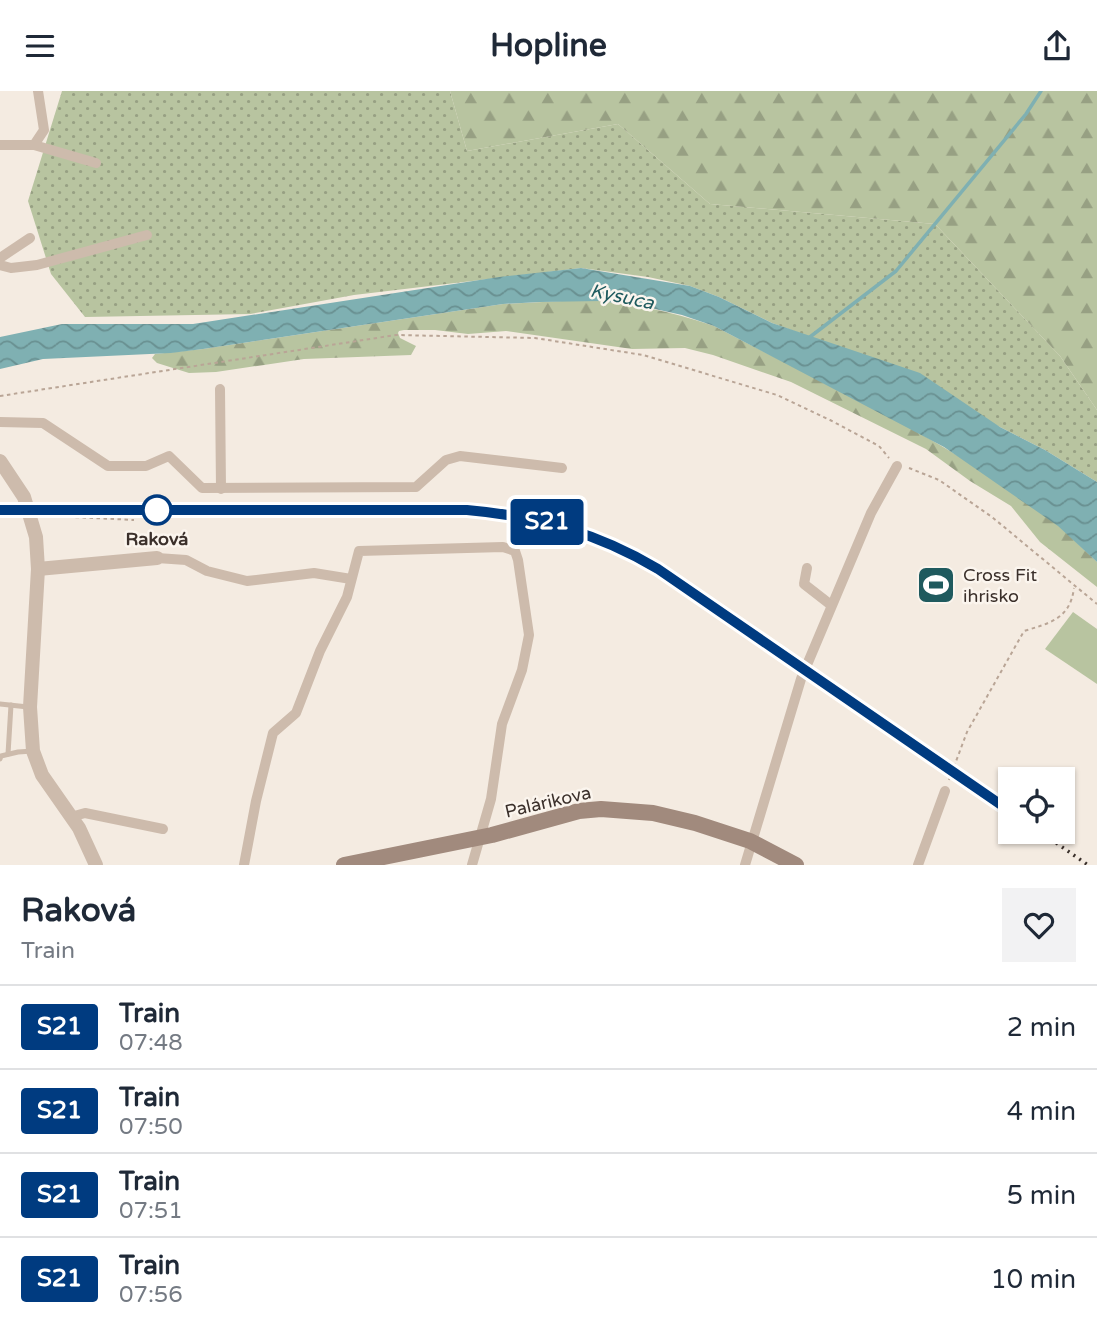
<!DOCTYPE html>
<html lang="en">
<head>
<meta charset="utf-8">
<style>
  body { margin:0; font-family:"Varela Round",sans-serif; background:#f2f2f3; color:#1f2937; height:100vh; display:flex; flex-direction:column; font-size:26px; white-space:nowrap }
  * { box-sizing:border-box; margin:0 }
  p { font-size:23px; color:#747a83 }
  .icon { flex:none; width:38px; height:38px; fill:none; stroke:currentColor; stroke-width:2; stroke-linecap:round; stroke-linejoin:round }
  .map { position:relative; height:774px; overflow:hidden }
  .side { display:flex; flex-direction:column; background:#fff; flex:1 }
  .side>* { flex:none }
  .badge { padding:0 14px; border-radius:5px; font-size:24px; line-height:46px }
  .buttons { position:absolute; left:998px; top:676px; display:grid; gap:14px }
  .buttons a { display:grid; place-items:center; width:77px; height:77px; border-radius:0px; background:#fff; box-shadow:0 2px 5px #0004; font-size:35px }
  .map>.badge { position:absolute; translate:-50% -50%; box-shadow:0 0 0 4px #fff }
  .round { display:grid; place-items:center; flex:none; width:74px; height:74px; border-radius:0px; background:#f2f2f3 }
  .headline { display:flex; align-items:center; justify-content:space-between; height:119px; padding:0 21px }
  h1 { font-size:33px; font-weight:700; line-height:52px }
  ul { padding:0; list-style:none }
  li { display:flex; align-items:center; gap:21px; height:84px; padding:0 21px; border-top:2px solid #e0e1e3 }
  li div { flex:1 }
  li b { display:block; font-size:26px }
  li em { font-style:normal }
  li .badge { min-width:77px; font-weight:700; text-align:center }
  header { display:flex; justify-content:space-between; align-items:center; height:91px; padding:0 21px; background:#fff; font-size:32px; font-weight:700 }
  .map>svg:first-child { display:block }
  .grass { fill:url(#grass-dots) }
  .forest { fill:url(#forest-firs) }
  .pitch { fill:#b8c4a0 }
  .water { fill:url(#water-waves) }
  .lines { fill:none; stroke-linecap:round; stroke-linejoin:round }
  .stream { stroke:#7fb0b2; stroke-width:3.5 }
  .path { stroke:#b9a596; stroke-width:2; stroke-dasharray:3.5 3.5; stroke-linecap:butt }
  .service { stroke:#cdbbac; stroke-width:5 }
  .minor { stroke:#cdbbac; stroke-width:10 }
  .tertiary { stroke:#cdbbac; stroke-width:14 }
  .secondary { stroke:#a18a7d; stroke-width:16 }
  .rail { stroke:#3b302b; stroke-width:3.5; stroke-dasharray:2 5; stroke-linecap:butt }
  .line-casing { stroke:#fff; stroke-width:16 }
  .line { stroke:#003b80; stroke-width:10 }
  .stop-dot { fill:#fff; stroke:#003b80; stroke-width:3.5 }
  .labels { text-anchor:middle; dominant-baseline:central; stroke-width:5; stroke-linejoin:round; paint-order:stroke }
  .stop-label { font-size:18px; font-weight:bold; fill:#3b302b; stroke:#fbf5ee }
  .poi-label { font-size:18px; fill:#3b302b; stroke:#fbf5ee; text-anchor:start }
  .street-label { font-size:18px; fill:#3b302b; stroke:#fbf5ee }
  .water-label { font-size:19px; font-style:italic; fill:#1f5a5e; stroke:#fbf5ee }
</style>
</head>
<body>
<header><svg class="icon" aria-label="menu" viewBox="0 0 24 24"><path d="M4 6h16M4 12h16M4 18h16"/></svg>Hopline<svg class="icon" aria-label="share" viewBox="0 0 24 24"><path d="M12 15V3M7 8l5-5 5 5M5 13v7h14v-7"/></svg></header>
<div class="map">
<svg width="1097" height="774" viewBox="0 0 1097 774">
  <defs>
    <pattern id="grass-dots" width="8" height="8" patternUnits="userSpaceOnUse" patternTransform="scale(1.75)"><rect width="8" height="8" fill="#b8c4a0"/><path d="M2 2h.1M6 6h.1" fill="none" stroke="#97a083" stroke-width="1.8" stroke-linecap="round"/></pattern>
    <pattern id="forest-firs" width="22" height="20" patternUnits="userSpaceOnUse" patternTransform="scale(1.75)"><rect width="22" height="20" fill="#b8c4a0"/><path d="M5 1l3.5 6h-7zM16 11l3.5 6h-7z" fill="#97a083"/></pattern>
    <pattern id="water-waves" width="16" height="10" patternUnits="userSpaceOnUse" patternTransform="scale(1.75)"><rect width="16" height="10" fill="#7fb0b2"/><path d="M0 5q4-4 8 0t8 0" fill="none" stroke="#699091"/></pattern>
  </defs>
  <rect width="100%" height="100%" fill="#f4ebe1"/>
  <path class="grass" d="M62,0h388l17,60 151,-27 92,80 225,20 125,132 37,54v72l-52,-32 -45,-23 -190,-90 -38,-14 -53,-26 -29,-11 -42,-9 -67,-9 -227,27 -104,19 -165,3 -34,-43 -23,-73z"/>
  <g class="forest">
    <path d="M450,0h647v319l-37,-54 -125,-132 -225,-20 -92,-80 -151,27z"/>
    <path d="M582,209c45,2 89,11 132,26 117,61 240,116 344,199 13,11 26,25 39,37v25l-57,-45 -29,-36 -41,-25 -44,-32 -135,-67 -78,-27 -28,-7 -53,1 -126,-18 -38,3 -33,-4h-31l-5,1 -1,2 2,5 16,8 -5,9 -107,4 -88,13 -27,1 -32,-10 -5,-5 3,-4 48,-5 300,-45z"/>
  </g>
  <path class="pitch" d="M1073,521l24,17v55l-52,-35z"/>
  <path class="water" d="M581,177l109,18 29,11 53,26 148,50 80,54 45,23 52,32v80l-39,-36 -114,-79 -230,-121 -32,-11 -27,-6 -54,-8 -61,1 -37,2 -300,45 -32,4 -128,6 -43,10v-32l62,-13h131l306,-47z"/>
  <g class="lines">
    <path class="stream" d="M806,249l90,-69 130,-157 15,-23"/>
    <g class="path">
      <path d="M0,305l396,-61 139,3 108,17 134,40 53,25 49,26 10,12"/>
      <path d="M909,377l30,12 53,37 105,87"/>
      <path d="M41,422l10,3 83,4"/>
      <path d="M949,689l18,-48 57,-101c26,-8 46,-12 50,-43"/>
    </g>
    <g class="service">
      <path d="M0,613l28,3"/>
      <path d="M8,663l3,-49"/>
      <path d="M0,668l1,-3 17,-4 15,-1"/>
    </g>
    <g class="minor">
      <path d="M0,54h34l62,18"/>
      <path d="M34,54l10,-15 -6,-39"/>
      <path d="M0,167l30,-20"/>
      <path d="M0,174l11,3 26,-3 110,-30"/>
      <path d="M220,298l1,100"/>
      <path d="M0,331l43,1 65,43h38l23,-10 33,32 214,-1 30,-27 14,-4 102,12"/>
      <path d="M157,467l29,2 21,11 40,10 67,-8 37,6"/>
      <path d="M807,477l-3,16 27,21"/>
      <path d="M71,726l14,-4 78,16"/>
      <path d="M244,774l12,-64 17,-68 23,-20 24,-62 27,-54 12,-46 144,-4 12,4 3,9 11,75 -7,35 -20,54 -11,75 -19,66"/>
      <path d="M745,774l56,-186 70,-166 26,-47"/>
      <path d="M918,774l27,-74"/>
    </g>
    <g class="tertiary">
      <path d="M0,370l24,36 12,40 2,32 -8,138 3,44 9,24 37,53 17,37"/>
      <path d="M38,478l119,-11"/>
    </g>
    <path class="secondary" d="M344,774l148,-30 87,-24 22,-2 52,4 42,10 55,18 46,24"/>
    <g class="rail">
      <path d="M0,419h467c69,5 131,23 191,59l352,242"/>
      <path d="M1039,740l49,34"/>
    </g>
  </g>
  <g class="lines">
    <defs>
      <path id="line" d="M0,419h467c69,6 131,23 191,59l352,242"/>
    </defs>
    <use href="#line" class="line-casing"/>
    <use href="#line" class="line"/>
  </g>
  <defs>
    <symbol id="stadium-square" viewBox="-11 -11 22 22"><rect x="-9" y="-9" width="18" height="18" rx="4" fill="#1f5a5e" stroke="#fbf5ee"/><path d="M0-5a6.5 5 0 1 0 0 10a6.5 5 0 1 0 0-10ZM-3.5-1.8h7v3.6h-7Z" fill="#fff"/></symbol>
  </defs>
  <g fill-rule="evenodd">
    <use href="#stadium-square" x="914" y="472" width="44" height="44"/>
  </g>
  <circle class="stop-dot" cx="157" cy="419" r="14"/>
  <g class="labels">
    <g class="stop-label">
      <text x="157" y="448">Raková</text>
    </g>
    <g class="poi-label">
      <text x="963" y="484">Cross Fit<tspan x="963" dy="21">ihrisko</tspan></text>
    </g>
    <g class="street-label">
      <text transform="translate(548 711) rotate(-13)">Palárikova</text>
    </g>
    <g class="water-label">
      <text transform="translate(622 206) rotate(12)">Kysuca</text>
    </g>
  </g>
</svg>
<div class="buttons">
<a><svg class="icon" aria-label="locate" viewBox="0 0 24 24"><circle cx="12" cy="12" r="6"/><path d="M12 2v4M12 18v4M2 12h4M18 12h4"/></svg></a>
</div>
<b class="badge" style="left:547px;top:431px;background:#003b80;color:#fff">S21</b>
</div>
<section class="side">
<div class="headline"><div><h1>Raková</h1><p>Train</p></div><a class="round"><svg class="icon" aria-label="heart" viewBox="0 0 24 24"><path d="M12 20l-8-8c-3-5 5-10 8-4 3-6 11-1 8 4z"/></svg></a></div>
<ul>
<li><span class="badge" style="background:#003b80;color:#fff">S21</span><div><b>Train</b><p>07:48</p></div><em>2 min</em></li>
<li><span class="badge" style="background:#003b80;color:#fff">S21</span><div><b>Train</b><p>07:50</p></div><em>4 min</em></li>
<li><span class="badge" style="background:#003b80;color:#fff">S21</span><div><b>Train</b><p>07:51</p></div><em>5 min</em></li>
<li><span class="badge" style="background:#003b80;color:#fff">S21</span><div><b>Train</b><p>07:56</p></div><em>10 min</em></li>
</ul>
</section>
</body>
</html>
